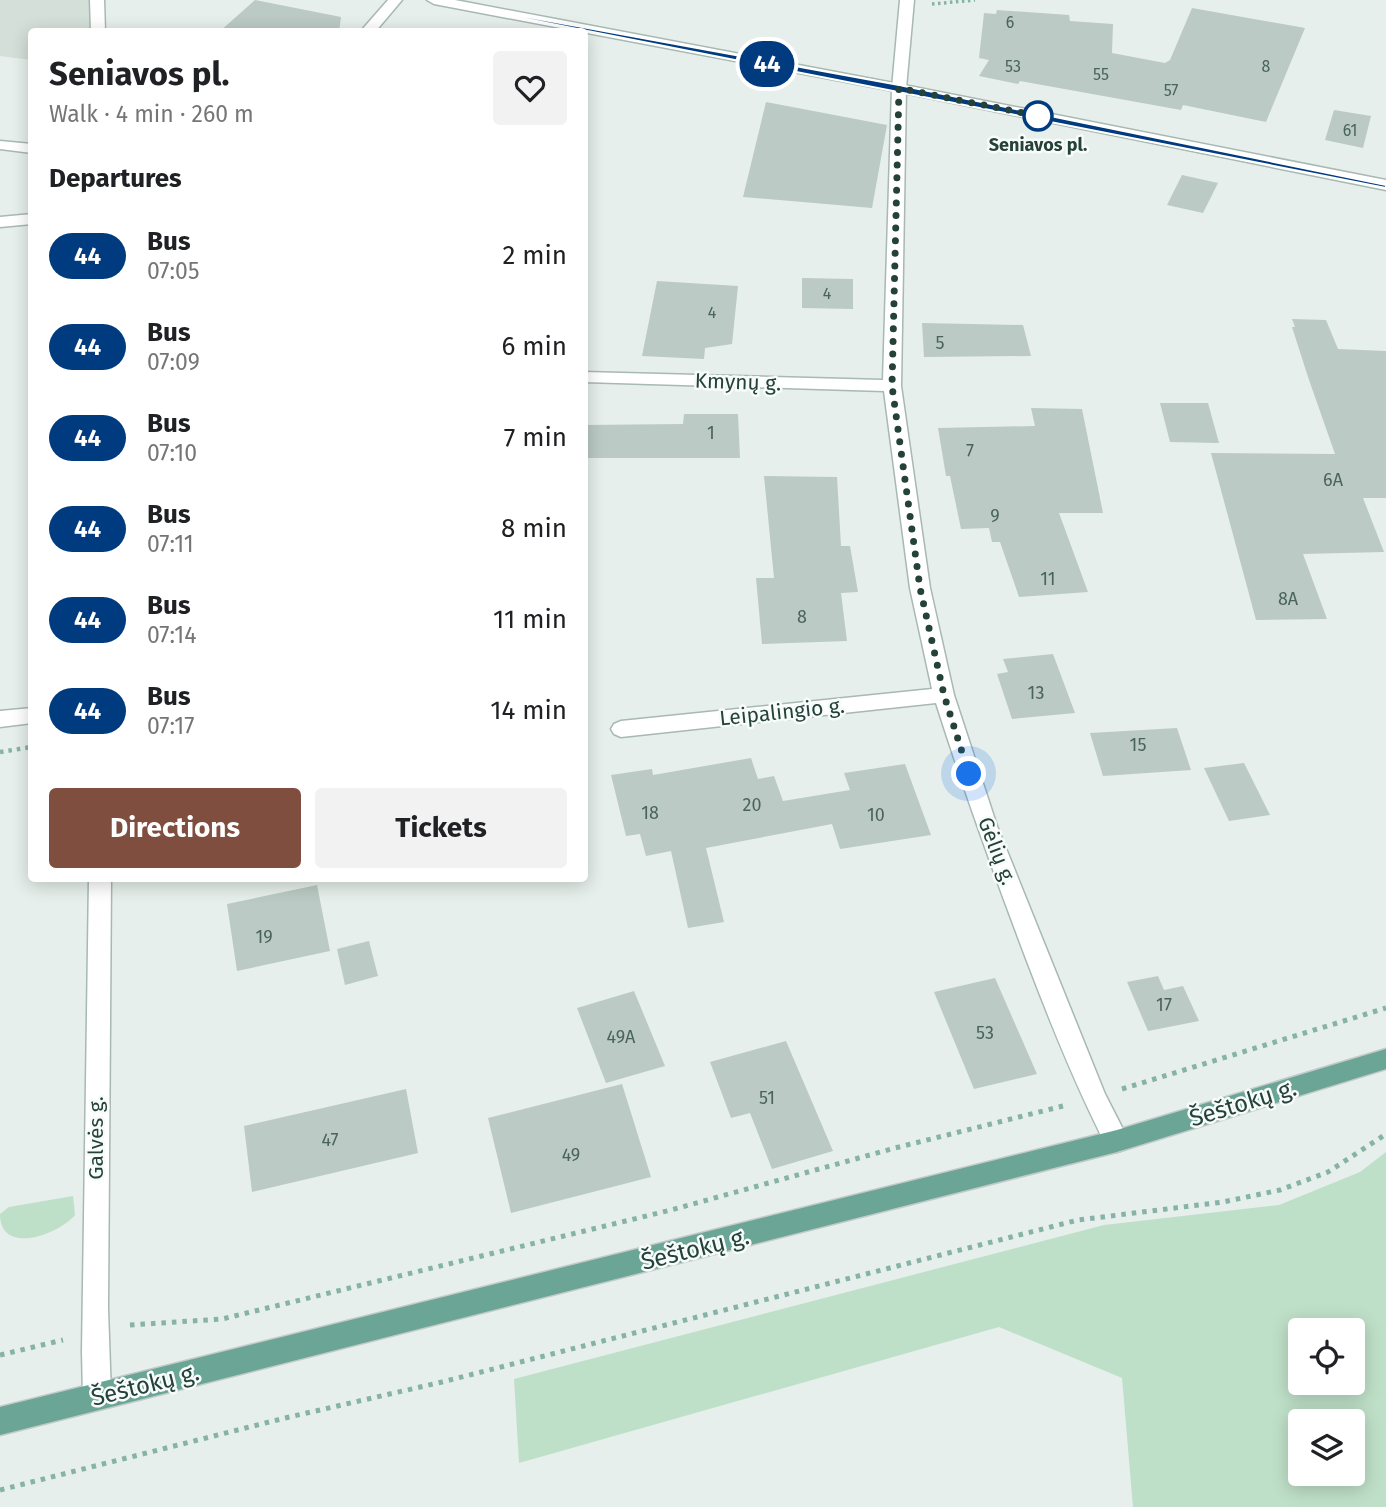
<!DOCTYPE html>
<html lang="en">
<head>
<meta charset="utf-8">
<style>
  body { margin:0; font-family:"Fira Sans",sans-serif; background:#f2f2f2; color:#202124; height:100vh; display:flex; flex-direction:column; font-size:26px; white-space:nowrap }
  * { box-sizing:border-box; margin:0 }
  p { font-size:23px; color:#757577 }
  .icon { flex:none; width:38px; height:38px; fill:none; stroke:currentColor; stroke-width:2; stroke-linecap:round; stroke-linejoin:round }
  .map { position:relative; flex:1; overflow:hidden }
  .sheet { position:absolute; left:28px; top:28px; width:560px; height:854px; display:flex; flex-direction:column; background:#fff; border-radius:7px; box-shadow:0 4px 18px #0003 }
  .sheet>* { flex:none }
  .badge { padding:0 14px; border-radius:23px; font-size:24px; line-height:46px }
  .buttons { position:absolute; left:1288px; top:1318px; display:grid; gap:14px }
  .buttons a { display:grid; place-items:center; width:77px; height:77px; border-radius:7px; background:#fff; box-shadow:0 4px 18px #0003; font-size:35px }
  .you { position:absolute; width:35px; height:35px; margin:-18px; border:5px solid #fff; border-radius:50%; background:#1a73e8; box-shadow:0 0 0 10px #1a73e833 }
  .map>.badge { position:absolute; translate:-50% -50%; box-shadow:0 0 0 4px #fff }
  h2 { padding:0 21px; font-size:26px; line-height:63px }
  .round { display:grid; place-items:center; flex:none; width:74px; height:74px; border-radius:7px; background:#f2f2f2 }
  .headline { display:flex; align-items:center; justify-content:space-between; height:119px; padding:0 21px }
  h1 { font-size:33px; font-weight:700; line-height:52px }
  .cta { display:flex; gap:14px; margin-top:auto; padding:14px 21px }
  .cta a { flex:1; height:80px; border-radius:7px; background:#7f4e3f; color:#fff; font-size:28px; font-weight:700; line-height:80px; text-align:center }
  .cta a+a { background:#f2f2f2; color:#202124 }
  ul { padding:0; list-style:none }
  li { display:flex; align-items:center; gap:21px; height:91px; padding:0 21px }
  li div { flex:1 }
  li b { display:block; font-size:26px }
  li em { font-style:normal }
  li .badge { min-width:77px; font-weight:700; text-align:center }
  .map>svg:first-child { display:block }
  .built { fill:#d4dfda }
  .green { fill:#bfe0c8; fill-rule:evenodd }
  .building { fill:#bbcac4 }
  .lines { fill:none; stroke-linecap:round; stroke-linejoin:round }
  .minor-casing { stroke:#a8b8b2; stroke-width:3 }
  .tertiary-casing { stroke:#a8b8b2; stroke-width:3 }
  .primary-casing { stroke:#c2cac8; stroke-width:3 }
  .path-far2 { stroke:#86b3a5; stroke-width:3.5; stroke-dasharray:2.5 3.5; stroke-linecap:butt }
  .path-far1 { stroke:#86b3a5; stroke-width:4.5; stroke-dasharray:3.5 5; stroke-linecap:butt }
  .path { stroke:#86b3a5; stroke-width:5; stroke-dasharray:4.5 6; stroke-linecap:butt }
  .minor { fill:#fff; fill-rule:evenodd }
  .tertiary { fill:#fff; fill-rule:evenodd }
  .primary { fill:#6aa596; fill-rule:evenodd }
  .line { fill:#003b80; stroke:#fff; stroke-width:2 }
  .walk { stroke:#24423a; stroke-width:7; stroke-dasharray:0 12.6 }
  .stop-dot { fill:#fff; stroke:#003b80; stroke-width:3.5 }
  .labels { text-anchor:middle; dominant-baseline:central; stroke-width:5; stroke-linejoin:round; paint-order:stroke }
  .far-number-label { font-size:16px; fill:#4a645c }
  .far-stop-label { font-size:18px; font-weight:bold; fill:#24423a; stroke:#f7fbf9 }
  .number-label { font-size:18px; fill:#4a645c }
  .street-label { font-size:21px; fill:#24423a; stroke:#f7fbf9 }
  .near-street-label { font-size:24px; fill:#24423a; stroke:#f7fbf9 }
</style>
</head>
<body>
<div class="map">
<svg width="1386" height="1507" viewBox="0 0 1386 1507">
  <rect width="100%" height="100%" fill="#e6efeb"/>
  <path class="built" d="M0,0h92l-1,31 -59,1 -1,28 -31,-4z"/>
  <g class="green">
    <path d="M1386,1152v355h-253l-11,-129 -123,-51 -480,136 -5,-84 590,-154 175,-20 81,-33zM1300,1330h53v52h-53zM1300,1421h53v53h-53z"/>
    <path d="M73,1196l2,19c-17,20 -75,41 -75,-1l9,-7z"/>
  </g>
  <g class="building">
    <path d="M255,0l86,17 -2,15h-120z"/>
    <path d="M1192,8l113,20 -39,94 -83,-17 -2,5 -161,-29 -2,3 -39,-8 10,-16 -10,-2 5,-45 12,1 1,-4 72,5 1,6 43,3 -1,29 53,10 5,-3z"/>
    <path d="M766,102l121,23 -15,83 -129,-11z"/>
    <path d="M1334,110l37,6 -8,32 -38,-8z"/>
    <path d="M1182,175l36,8 -15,30 -36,-8z"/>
    <path d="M802,278l51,1v30l-51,-1z"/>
    <path d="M657,281l81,5 -6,58 -27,4 -1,11 -62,-3z"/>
    <path d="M1292,319l34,1 12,29 48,2v147h-23l21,54 -81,2 24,65 -71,1 -45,-167 124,1 -27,-77 -16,-50h3z"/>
    <path d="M922,323l101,2 8,31 -107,1z"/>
    <path d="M1160,403h48l11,40 -49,-1z"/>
    <path d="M1031,408l51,1 21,104h-44l29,79 -69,5 -19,-55h-8l-3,-14 -28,1 -11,-53h-4l-8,-48 97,-2z"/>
    <path d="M684,414h54l2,44h-156v-33l99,-1z"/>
    <path d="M764,476l73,1 4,69h9l8,46 -17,1 6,48 -85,3 -6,-66h18z"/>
    <path d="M1053,654l22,59 -63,6 -15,-45 11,-2 -5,-13z"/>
    <path d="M1177,728l14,42 -88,6 -13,-43z"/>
    <path d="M751,758l7,21 16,-3 9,25 67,-11 -6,-17 61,-9 26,71 -91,14 -8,-25 -126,24 18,74 -36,6 -17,-77 -25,5 -6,-22 -14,2 -15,-61 41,-6 1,6z"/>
    <path d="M1244,763l26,52 -41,6 -25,-53z"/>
    <path d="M317,885l13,66 -93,20 -10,-67z"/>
    <path d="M369,941l9,35 -33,9 -8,-36z"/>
    <path d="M1158,976l6,14 19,-4 16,35 -51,10 -21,-49z"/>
    <path d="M995,978l42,96 -63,15 -40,-97z"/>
    <path d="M634,991l31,75 -59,17 -29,-75z"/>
    <path d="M786,1041l47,110 -61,18 -22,-56 -19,5 -21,-56z"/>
    <path d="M622,1084l29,93 -140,36 -23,-95z"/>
    <path d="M406,1089l12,64 -166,39 -8,-66z"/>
  </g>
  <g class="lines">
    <defs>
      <g id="minor">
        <path d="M90,0h14l1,32h-14z"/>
        <path d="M388,0h14l-27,32h-15z"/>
        <path d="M900,0h14l-8,88 -5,298 29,202 24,107 43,131 108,268 24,47 -3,8 -9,3 -9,-3c-31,-60 -56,-122 -80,-185 -33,-87 -64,-173 -92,-261l-315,34 -7,-3 -3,-5 3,-5 7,-3 311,-32 -22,-101 -26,-197 -300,-9v-10l299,8 9,-292z"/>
        <path d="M0,141l32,3v9l-32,-4z"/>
        <path d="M32,214v10l-32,3v-10z"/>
        <path d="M32,708v15l-32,4v-16z"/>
        <path d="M89,878h22l-3,430 3,89 -4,9 -10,4 -10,-4 -4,-9 -1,-45z"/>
      </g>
      <path id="tertiary" d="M427,0h28l444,84 487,96v10l-487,-98 -465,-88z"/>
      <path id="primary" d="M1386,1049v20l-269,83 -1117,283v-28l1117,-277z"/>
    </defs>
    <use href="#minor" class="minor-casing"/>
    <use href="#tertiary" class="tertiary-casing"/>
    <use href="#primary" class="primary-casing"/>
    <path class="path-far2" d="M932,4l43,-4"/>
    <path class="path-far1" d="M0,752l32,-5"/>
    <g class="path">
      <path d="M1122,1089l264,-81"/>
      <path d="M130,1325l92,-6 449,-109 224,-62 168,-42"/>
      <path d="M0,1355l63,-15"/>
      <path d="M0,1490l285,-72 157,-36 636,-162 145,-18 57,-12 48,-18 58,-38"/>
    </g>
    <use href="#minor" class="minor"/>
    <use href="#tertiary" class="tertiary"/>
    <use href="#primary" class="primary"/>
  </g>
  <path class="line" d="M430,0h4l465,85 487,100v3z"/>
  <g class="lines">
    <path class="walk" d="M969,774l-25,-79 -24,-107 -28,-202 7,-298 139,28"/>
  </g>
  <circle class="stop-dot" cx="1038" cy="116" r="14"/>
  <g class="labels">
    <g class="far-number-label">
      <text x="1010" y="22">6</text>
      <text x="1013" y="66">53</text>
      <text x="1266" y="66">8</text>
      <text x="1101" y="74">55</text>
      <text x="1171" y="90">57</text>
      <text x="1350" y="130">61</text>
      <text x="827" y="293">4</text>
      <text x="712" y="312">4</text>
    </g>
    <g class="far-stop-label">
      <text x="1038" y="145">Seniavos pl.</text>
    </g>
    <g class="number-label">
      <text x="940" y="343">5</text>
      <text x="711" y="433">1</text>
      <text x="970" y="451">7</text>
      <text x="1333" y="480">6A</text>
      <text x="995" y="516">9</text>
      <text x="1048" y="579">11</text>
      <text x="1288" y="599">8A</text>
      <text x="802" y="617">8</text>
      <text x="1036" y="693">13</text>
      <text x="1138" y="745">15</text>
      <text x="752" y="805">20</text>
      <text x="650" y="813">18</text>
      <text x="876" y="815">10</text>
      <text x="264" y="937">19</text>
      <text x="1164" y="1005">17</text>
      <text x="985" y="1033">53</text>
      <text x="621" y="1037">49A</text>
      <text x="767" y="1098">51</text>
      <text x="330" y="1140">47</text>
      <text x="571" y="1155">49</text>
    </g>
    <g class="street-label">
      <text transform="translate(738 382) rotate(2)">Kmynų g.</text>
      <text transform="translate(782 712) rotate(-6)">Leipalingio g.</text>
      <text transform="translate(997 851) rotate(69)">Gėlių g.</text>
      <text transform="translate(96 1138) rotate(-90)">Galvės g.</text>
    </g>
    <g class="near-street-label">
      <text transform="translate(1243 1103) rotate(-17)">Šeštokų g.</text>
      <text transform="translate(695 1249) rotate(-14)">Šeštokų g.</text>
      <text transform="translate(145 1385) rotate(-14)">Šeštokų g.</text>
    </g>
  </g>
</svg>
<div class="buttons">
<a><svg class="icon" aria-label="locate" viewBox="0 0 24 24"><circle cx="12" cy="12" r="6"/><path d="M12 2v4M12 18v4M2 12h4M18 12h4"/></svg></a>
<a><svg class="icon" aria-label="layers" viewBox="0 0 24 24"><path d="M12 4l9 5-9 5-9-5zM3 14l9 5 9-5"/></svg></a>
</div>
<div class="you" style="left:969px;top:774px"></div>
<b class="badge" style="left:767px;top:64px;background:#003b80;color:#fff">44</b>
<section class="sheet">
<div class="headline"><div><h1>Seniavos pl.</h1><p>Walk · 4 min · 260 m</p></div><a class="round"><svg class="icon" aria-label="heart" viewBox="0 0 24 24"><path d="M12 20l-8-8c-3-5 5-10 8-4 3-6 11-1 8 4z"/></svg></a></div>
<h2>Departures</h2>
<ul>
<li><span class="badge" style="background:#003b80;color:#fff">44</span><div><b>Bus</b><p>07:05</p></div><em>2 min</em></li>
<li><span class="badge" style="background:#003b80;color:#fff">44</span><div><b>Bus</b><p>07:09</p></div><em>6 min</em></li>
<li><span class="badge" style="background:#003b80;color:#fff">44</span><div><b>Bus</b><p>07:10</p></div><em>7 min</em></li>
<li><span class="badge" style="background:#003b80;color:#fff">44</span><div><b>Bus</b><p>07:11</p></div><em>8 min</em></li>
<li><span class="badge" style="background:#003b80;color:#fff">44</span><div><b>Bus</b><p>07:14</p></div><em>11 min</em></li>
<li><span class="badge" style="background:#003b80;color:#fff">44</span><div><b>Bus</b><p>07:17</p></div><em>14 min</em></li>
</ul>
<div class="cta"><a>Directions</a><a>Tickets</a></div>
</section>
</div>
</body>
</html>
